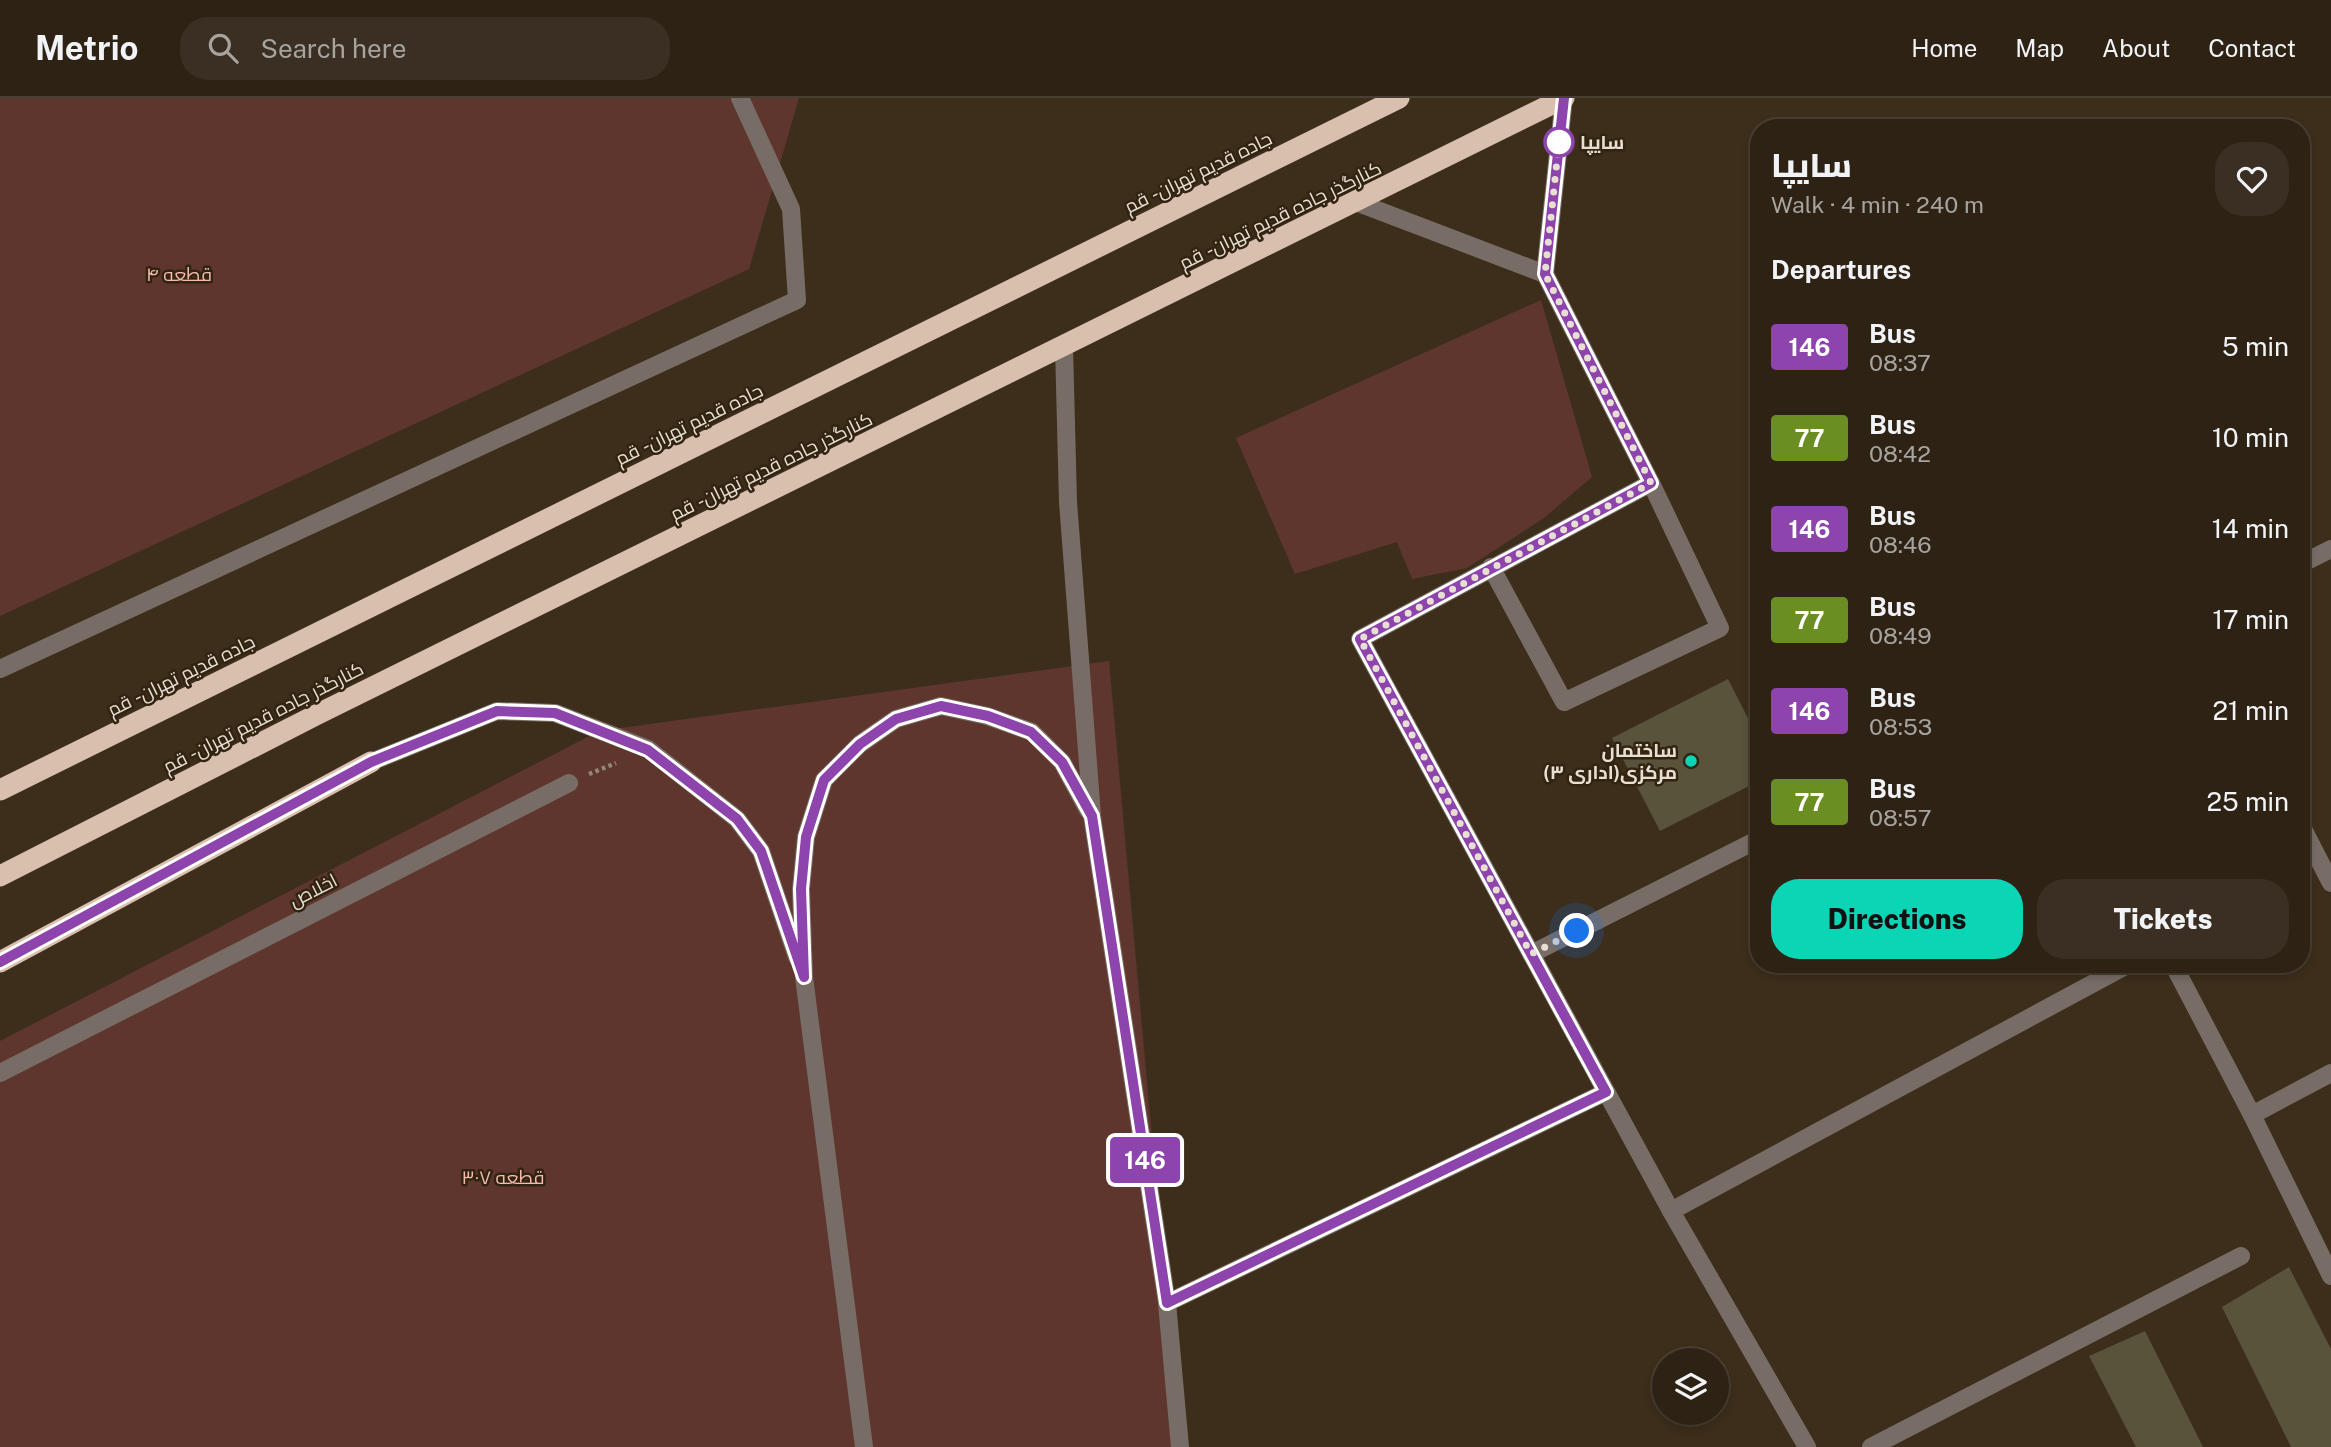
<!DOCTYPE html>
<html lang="en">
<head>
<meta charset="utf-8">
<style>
  body { margin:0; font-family:"Public Sans",Cairo,sans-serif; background:#3a2f22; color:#f1f3f6; height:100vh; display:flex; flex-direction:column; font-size:26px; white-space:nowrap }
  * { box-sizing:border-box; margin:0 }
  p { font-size:23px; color:#a7a4a0 }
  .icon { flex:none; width:38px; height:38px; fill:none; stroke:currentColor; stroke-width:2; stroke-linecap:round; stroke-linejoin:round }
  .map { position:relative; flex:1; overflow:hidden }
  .panel { position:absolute; left:1750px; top:21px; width:560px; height:854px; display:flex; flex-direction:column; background:#2e2214; border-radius:28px; box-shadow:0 4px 10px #0003,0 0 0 2px #493f34 }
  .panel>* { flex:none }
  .badge { padding:0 14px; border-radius:5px; font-size:24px; line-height:46px }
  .tools { position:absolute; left:1652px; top:1250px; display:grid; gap:14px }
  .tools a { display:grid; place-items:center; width:77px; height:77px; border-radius:50%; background:#2e2214; box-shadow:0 4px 10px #0003,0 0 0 2px #493f34; font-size:35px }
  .you { position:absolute; width:35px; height:35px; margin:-18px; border:5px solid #fff; border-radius:50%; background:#1a73e8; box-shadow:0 0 0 10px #1a73e833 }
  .map>.badge { position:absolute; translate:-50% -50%; box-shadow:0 0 0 4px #fff }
  h2 { padding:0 21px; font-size:26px; line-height:63px }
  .round { display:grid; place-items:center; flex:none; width:74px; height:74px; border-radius:28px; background:#3a2f22 }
  .overview { display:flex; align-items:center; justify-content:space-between; height:119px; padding:0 21px }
  h1 { font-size:33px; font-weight:800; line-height:52px }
  .button { display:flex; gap:14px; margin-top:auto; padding:14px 21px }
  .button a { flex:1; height:80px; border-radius:28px; background:#0bd5b5; color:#111; font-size:28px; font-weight:800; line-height:80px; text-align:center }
  .button a+a { background:#3a2f22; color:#f1f3f6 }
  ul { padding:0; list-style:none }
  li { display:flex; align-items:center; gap:21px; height:91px; padding:0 21px }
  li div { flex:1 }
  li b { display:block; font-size:26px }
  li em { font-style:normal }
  li .badge { min-width:77px; font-weight:700; text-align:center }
  header { display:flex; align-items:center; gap:42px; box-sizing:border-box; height:98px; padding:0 35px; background:#2e2214; border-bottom:2px solid #493f34 }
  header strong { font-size:33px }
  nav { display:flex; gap:38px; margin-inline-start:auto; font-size:24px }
  .search { width:490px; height:63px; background:#3a2f22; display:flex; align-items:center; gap:18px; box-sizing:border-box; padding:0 24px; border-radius:28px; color:#a7a4a0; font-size:26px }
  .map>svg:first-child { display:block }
  .green { fill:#5f362e }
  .building { fill:#5a533b }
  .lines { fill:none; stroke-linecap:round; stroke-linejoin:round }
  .path { stroke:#938777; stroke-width:4.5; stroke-dasharray:3.5 3.5; stroke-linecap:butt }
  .minor { stroke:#786d66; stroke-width:18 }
  .highway { stroke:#d9bfae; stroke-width:21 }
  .line-casing { stroke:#fff; stroke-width:16 }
  .line { stroke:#8e44ad; stroke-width:10 }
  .walk { stroke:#e8dfd3; stroke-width:7; stroke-dasharray:0 12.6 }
  .stop-dot { fill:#fff; stroke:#8e44ad; stroke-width:3.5 }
  .poi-dot { fill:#0bd5b5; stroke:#322411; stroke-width:2.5 }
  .labels { text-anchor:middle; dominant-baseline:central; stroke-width:5; stroke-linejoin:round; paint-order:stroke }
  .stop-label { font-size:19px; font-weight:bold; fill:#e8dfd3; stroke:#322411; text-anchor:start }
  .street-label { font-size:19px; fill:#e8dfd3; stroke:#322411 }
  .park-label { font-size:19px; fill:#f5bbae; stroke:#322411 }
  .poi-label { font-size:19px; font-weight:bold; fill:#e8dfd3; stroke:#322411; text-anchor:end }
</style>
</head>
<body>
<header>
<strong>Metrio</strong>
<div class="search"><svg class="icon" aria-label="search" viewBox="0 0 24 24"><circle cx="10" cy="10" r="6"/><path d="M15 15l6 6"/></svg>Search here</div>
<nav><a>Home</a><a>Map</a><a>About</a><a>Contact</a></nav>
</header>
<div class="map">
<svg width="2331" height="1349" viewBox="0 0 2331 1349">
  <rect width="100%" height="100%" fill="#3d2e1b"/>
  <g class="green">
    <path d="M0,0h799l-50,171 -749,347z"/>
    <path d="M1541,202l51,177 -48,41 -77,50 -55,11 -15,-37 -102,32 -59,-136z"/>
    <path d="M1109,563l71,786h-1180v-406l599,-310z"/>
  </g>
  <g class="building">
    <path d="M1728,581l31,61v41l-99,50 -48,-93z"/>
    <path d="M2289,1169l42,82v98h-40l-69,-140z"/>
    <path d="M2145,1233l58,116h-67l-47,-91z"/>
  </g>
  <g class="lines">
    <path class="path" d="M589,676l27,-11"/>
    <g class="minor">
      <path d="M1356,104l189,72 19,-176"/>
      <path d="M1545,176l106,209 -291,156 311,572 136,236"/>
      <path d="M1064,249l4,155 24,314 75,487 13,144"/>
      <path d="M2301,466l30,-15"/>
      <path d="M1491,469l73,135 156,-74 -69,-145"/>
      <path d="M0,571l797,-369 -6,-91 -51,-111"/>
      <path d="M371,664l126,-51 58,2 93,36 89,70 24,32 36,106"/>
      <path d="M2301,727l30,58"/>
      <path d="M1531,856l228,-115"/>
      <path d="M2173,866l79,151 79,161"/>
      <path d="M0,975l569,-290"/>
      <path d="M2252,1017l79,-42"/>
      <path d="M1671,1113l458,-247"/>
      <path d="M1167,1205l439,-211"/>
      <path d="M864,1349l-60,-470 -3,-88 5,-52 18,-57 36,-36 36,-25 45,-13 46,10 45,16 30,30 26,48"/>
      <path d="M1871,1349l370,-191"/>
    </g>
    <g class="highway">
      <path d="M0,692l1399,-692"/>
      <path d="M0,778l318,-162 1246,-616"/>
      <path d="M0,864l371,-200"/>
    </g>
  </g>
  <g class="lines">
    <defs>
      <path id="line" d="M0,864l371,-200 126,-51 58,2 93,37 89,69 24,32 43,126 -3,-88 5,-52 18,-57 36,-36 36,-25 45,-13 47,10 43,16 31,30 30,54 75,487 439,-211 -246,-453 291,-156 -106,-209 19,-176"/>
    </defs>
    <use href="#line" class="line-casing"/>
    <use href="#line" class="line"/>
    <path class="walk" d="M1559,44l-14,132 106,209 -291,156 171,315 46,-23"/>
  </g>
  <circle class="stop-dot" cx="1559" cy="44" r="14"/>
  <circle class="poi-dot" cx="1691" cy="663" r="7"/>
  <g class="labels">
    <g class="stop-label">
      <text x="1580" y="44">سایپا</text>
    </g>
    <g class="street-label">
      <text transform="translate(1198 74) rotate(-26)">جاده قدیم تهران - قم</text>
      <text transform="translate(1280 117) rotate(-26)">کنارگذر جاده قدیم تهران - قم</text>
      <text transform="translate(689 326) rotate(-26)">جاده قدیم تهران - قم</text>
      <text transform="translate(771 368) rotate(-26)">کنارگذر جاده قدیم تهران - قم</text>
      <text transform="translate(181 577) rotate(-26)">جاده قدیم تهران - قم</text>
      <text transform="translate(263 619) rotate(-27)">کنارگذر جاده قدیم تهران - قم</text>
      <text transform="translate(313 792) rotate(-27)">اخلاص</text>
    </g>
    <g class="park-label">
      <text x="179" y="176">قطعه ۴</text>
      <text x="503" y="1079">قطعه ۳۰۷</text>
    </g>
    <g class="poi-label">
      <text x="1677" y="652">ساختمان<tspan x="1677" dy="22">مرکزی(اداری ۳)</tspan></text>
    </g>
  </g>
</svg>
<div class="tools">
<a><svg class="icon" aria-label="layers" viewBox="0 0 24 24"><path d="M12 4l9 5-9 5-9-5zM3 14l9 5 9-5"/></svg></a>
</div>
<div class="you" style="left:1577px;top:833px"></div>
<b class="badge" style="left:1145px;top:1062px;background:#8e44ad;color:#fff">146</b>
<section class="panel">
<div class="overview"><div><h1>سایپا</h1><p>Walk · 4 min · 240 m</p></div><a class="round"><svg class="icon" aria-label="heart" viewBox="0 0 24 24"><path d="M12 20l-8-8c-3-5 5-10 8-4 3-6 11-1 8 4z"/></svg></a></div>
<h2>Departures</h2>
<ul>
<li><span class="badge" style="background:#8e44ad;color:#fff">146</span><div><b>Bus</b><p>08:37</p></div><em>5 min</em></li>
<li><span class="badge" style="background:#6b8e23;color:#fff">77</span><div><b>Bus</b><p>08:42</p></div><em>10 min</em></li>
<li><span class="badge" style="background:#8e44ad;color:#fff">146</span><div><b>Bus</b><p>08:46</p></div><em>14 min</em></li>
<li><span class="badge" style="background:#6b8e23;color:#fff">77</span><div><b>Bus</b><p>08:49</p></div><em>17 min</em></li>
<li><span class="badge" style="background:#8e44ad;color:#fff">146</span><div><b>Bus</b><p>08:53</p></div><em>21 min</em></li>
<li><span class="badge" style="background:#6b8e23;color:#fff">77</span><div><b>Bus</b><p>08:57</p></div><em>25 min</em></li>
</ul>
<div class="button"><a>Directions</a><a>Tickets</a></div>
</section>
</div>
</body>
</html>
